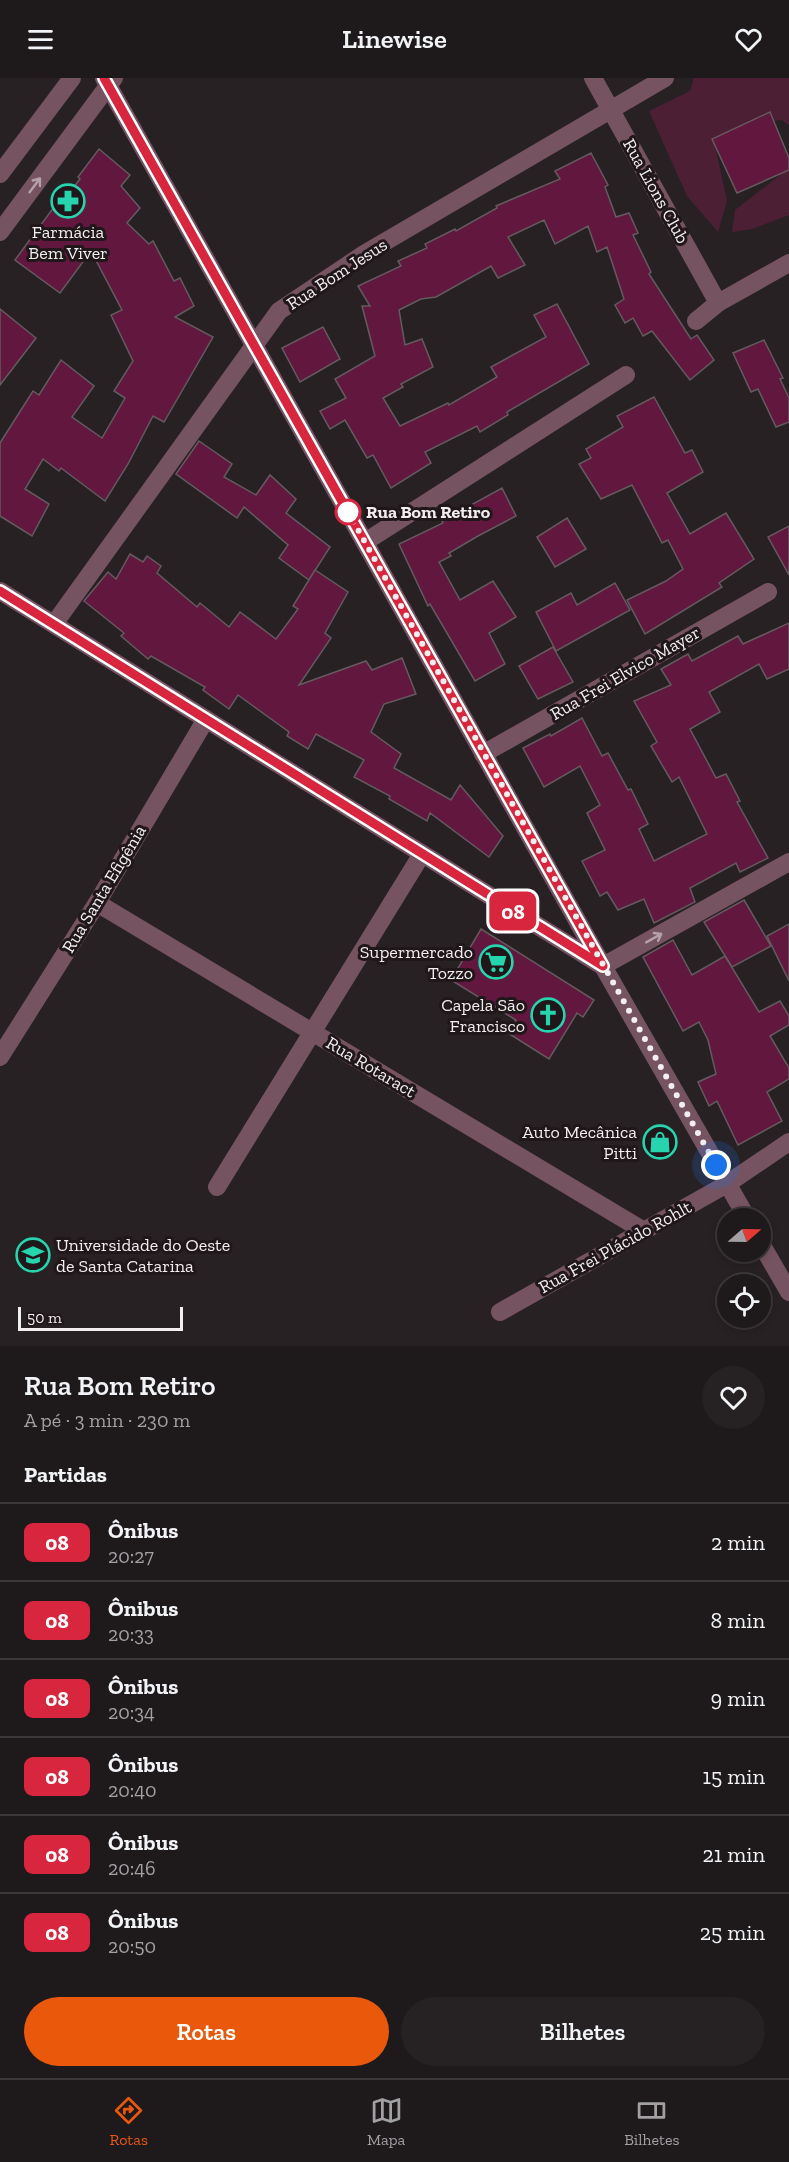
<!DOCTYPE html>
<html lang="pt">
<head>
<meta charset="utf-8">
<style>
  body { margin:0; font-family:"Zilla Slab",serif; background:#262224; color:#f1f3f6; height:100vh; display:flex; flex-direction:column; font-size:22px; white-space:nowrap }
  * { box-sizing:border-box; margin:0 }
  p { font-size:20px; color:#a1a0a3 }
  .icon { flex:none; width:33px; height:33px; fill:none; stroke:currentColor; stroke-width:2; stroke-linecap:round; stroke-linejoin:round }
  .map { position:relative; height:1268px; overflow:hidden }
  .drawer { display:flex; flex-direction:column; background:#1e191b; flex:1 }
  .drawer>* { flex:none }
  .badge { padding:0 12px; border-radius:9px; font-size:21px; line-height:39px }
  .needle { width:39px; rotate:70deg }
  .buttons { position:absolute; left:717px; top:1130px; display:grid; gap:12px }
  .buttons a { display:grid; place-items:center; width:54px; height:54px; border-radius:50%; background:#1e191b; box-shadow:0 3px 9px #0003,0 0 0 2px #3c383a; font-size:30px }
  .scale { position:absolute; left:18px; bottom:15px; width:165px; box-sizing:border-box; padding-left:6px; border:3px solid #f3eef0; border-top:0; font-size:16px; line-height:21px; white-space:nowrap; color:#f3eef0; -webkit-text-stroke:4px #1f171a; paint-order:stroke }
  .you { position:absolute; width:30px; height:30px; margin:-15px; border:4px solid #fff; border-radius:50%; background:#1a73e8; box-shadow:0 0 0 9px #1a73e833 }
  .map>.badge { position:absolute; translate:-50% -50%; box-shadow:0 0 0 3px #fff }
  h2 { padding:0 24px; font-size:22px; line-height:54px }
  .round { display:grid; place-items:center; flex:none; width:63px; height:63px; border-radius:32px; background:#262224 }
  .headline { display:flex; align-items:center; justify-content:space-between; height:102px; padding:0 24px }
  h1 { font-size:28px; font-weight:600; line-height:45px }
  .cta { display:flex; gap:12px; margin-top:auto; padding:12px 24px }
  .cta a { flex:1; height:69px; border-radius:36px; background:#ea580c; color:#fff; font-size:24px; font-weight:600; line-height:69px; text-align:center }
  .cta a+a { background:#262224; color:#f1f3f6 }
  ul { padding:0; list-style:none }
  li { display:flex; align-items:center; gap:18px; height:78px; padding:0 24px; border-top:2px solid #3c383a }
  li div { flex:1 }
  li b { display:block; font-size:22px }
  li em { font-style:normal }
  li .badge { min-width:66px; font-weight:700; text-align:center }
  header { display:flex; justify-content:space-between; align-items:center; height:78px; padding:0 24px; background:#1e191b; font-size:27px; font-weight:600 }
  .tab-bar { display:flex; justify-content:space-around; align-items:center; height:84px; border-top:2px solid #3c383a; background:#1e191b; font-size:16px; color:#a1a0a3 }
  .tab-bar a { display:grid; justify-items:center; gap:3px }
  .tab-bar .selected { color:#ea580c }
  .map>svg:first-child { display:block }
  .green { fill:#4c1f34 }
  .building { fill:#61173e; stroke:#635b5e; stroke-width:1.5 }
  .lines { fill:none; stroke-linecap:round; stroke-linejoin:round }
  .minor { stroke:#765361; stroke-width:18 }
  .oneway { stroke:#b4a0a8 }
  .line-casing { stroke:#fff; stroke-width:14 }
  .line { stroke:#d7263d; stroke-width:9 }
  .walk { stroke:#f3eef0; stroke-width:6; stroke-dasharray:0 10.8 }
  .stop-dot { fill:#fff; stroke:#d7263d; stroke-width:3 }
  .labels { text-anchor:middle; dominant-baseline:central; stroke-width:6; stroke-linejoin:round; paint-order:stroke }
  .street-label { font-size:18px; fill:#f3eef0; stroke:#1f171a }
  .poi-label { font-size:18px; fill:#f3eef0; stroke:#1f171a; text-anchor:end }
  .stop-label { font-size:18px; font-weight:bold; fill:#f3eef0; stroke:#1f171a; text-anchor:start }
</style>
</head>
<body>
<header><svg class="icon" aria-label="menu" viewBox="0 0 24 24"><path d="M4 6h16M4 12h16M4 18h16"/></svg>Linewise<svg class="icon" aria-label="heart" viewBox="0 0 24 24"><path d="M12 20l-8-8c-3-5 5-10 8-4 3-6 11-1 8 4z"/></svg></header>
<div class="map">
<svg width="789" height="1268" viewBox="0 0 789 1268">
  <rect width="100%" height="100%" fill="#282124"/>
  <g class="green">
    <path d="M694,0h95v47l-7,-5 -36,3 -30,27 11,51 -9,31 -31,-36 -38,-85 41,-20z"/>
    <path d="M789,87v50l-37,14 -20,3 3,-22 44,-34z"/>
  </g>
  <g class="building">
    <path d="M770,34l19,46v12l-52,23 -25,-54z"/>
    <path d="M99,71l31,26 -9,11 19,22 -13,15 22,21 4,-3 21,40 6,-3 14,28 -19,11 38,20 -49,85 -11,-6 -25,48 -23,37 -44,-33 -2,3 -16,-12 -18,30 24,15 -17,32 -32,-20v-73l33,-52 6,4 22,-35 33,26 -22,31 30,21 23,-40 -11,-7 19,-30 -22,-46 11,-5 -31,-59 -31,42 -45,-33 39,-53 3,2 23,-30 -2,-2z"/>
    <path d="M591,75l17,32 -3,2 11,30 13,-4 9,20 -5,2 18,37 -2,2 42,65 6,-4 17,25 -24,20 -38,-49 -9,5 -10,-18 -8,5 -10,-18 9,-6 -17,-52 -10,5 -9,-26 -33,18 -11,-24 -36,17 17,28 -27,13 -7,-12 -55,31 -15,2 -22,11 6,35 17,-6 11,28 -32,17 2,3 -20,11 17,28 48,-23 1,2 48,-28 -6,-10 55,-30 -12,-22 23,-11 32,60 -82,48 1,3 -28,17 -3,-6 -52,26 6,11 -40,25 -18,-33 -6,3 -22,-38 -15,9 -10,-18 26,-13 -11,-19 40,-23 -13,-50h8l-12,-20 43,-20 -3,-5 29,-13 -2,-4 30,-15 1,2 41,-23 -1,-2 64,-27 -5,-8z"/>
    <path d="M0,231l36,29 -36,47z"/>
    <path d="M323,249l17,32 -40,23 -18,-34z"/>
    <path d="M764,262l19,38 -3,1 9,19v24l-13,5 -18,-38 -7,3 -18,-39z"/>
    <path d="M654,319l31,56 7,-3 11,22 -36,21 23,41 36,-21 28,46 -35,24 3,4 -77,47 -18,-34 39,-19 17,-12 -15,-29 -6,3 -30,-58 -31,14 -22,-35 12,-6 -5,-9 37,-22 -6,-11z"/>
    <path d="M199,363l33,23 -8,13 32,18 14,-20 26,24 -10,14 44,34 -21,33 -30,-22 9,-13 -44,-38 -7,11 -61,-44z"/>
    <path d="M502,410l14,28 -38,20 -29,17 2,3 -12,6 21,38 33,-19 23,36 -27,16 16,31 -30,17 -45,-77 -2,2 -29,-62 44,-21 -1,-2z"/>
    <path d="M567,440l19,31 -31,18 -18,-30z"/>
    <path d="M789,448v49l-21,-38z"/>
    <path d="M130,476l13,8 4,-6 14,10 -4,7 40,34 3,-4 29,24 11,-15 36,27 22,-30 -5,-3 22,-36 33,22 -23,41 6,5 -32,47 67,-24 6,9 30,-12 14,36 -32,10 -13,28 30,22 -7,14 57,32 9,-15 43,51 -14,21 -59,-44 -3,8 -38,-22 1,-3 -36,-19 10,-17 -48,-26 -8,15 -21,-13 2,-4 -51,-37 -9,14 -26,-19 2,-3 -54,-31 -3,3 -27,-23 3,-3 -40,-32 24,-29 8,7z"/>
    <path d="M615,505l15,27 -74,41 -20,-39 35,-19 6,12z"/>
    <path d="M789,545v46l-22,10 -8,-15 -50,28 11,20 -30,17 26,49 10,-4 14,27 -3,1 31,56 -28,14 -4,-9 -46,25 5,14 -41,21 -10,-24 -26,11 -11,-18 -7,4 -18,-35 23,-11 -18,-37 13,-8 -20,-39 -36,21 -21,-39 27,-14 1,2 31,-18 20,38 6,-3 20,37 3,-1 17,35 -9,5 15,32 53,-27 -28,-57 -7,5 -21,-36 6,-4 -23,-41 37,-16 -10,-16 27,-15 4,7 46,-25 5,8z"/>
    <path d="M553,569l20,35 -35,17 -19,-33z"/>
    <path d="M744,822l27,46 -39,21 -28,-45z"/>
    <path d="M789,846v57l-22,-45z"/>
    <path d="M481,851l113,71 -11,17 -6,-4 -28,46 -41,-26 8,-13 -65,-40z"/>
    <path d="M673,862l19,35 33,-19 34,56 21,-11 9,15v9l-19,11 19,32v11l-22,13 15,29 -44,24 -21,-44 -8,5 -11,-24 18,-8 -8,-34 -9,-18 -16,9 -40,-74z"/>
  </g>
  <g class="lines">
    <g class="minor">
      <path d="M104,0l488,869 155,271"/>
      <path d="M593,0l125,225"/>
      <path d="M0,96l72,-96"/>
      <path d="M0,154l114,-154"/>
      <path d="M696,243l22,-18 71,-40"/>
      <path d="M365,464l261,-167"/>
      <path d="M0,513l601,374"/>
      <path d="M54,546l225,-313 85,-57 301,-176"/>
      <path d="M483,676l285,-162"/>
      <path d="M97,825l547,328"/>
      <path d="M603,888l186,-104"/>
      <path d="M0,979l97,-154 109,-184"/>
      <path d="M217,1109l205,-333"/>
      <path d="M760,1164l29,50"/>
      <path d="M500,1234l227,-128 62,-42"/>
    </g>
  </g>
  <defs><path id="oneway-shaft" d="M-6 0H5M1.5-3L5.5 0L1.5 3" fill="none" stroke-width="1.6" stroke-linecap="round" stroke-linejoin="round" transform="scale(1.5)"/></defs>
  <g class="oneway">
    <use href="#oneway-shaft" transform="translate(35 107) rotate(-53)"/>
    <use href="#oneway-shaft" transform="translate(654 860) rotate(-29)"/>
  </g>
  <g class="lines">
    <defs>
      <path id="line" d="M0,513l603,375 -499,-888"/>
    </defs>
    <use href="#line" class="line-casing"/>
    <use href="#line" class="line"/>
    <path class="walk" d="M348,434l368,653"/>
  </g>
  <defs>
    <symbol id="pharmacy-ring" viewBox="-11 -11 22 22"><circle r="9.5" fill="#1f171a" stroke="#26d5ae" stroke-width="1.5"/><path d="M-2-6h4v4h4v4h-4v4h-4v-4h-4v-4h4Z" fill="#26d5ae"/></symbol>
    <symbol id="supermarket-ring" viewBox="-11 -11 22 22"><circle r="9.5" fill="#1f171a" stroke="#26d5ae" stroke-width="1.5"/><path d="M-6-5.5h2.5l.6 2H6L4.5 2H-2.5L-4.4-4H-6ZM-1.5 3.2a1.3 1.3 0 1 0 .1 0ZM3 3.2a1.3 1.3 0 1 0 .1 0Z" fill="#26d5ae"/></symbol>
    <symbol id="church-ring" viewBox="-11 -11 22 22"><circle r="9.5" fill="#1f171a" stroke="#26d5ae" stroke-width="1.5"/><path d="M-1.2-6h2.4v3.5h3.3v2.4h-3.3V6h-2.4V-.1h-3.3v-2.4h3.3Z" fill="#26d5ae"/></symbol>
    <symbol id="shop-ring" viewBox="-11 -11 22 22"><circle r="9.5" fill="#1f171a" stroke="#26d5ae" stroke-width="1.5"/><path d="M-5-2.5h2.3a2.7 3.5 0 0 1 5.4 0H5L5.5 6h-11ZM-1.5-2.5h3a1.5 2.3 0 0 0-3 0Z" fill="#26d5ae"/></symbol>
    <symbol id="university-ring" viewBox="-11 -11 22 22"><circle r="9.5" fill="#1f171a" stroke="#26d5ae" stroke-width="1.5"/><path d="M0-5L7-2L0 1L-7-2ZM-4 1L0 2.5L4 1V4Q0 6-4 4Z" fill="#26d5ae"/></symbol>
  </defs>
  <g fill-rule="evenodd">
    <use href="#pharmacy-ring" x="49" y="104" width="38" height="38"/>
    <use href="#supermarket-ring" x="477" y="865" width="38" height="38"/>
    <use href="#church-ring" x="529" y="918" width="38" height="38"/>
    <use href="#shop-ring" x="641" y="1045" width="38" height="38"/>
    <use href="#university-ring" x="14" y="1158" width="38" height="38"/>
  </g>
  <circle class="stop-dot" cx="348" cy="434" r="12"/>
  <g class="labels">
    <g class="street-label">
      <text transform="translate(656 113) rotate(61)">Rua Lions Club</text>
      <text transform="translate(337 196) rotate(-33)">Rua Bom Jesus</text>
      <text transform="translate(625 595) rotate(-30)">Rua Frei Elvico Mayer</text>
      <text transform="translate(104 811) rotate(-59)">Rua Santa Efigênia</text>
      <text transform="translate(371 989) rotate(31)">Rua Rotaract</text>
      <text transform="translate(615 1169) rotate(-29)">Rua Frei Plácido Rohlt</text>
    </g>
    <g class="poi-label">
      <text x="68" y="154" text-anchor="middle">Farmácia<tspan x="68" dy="21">Bem Viver</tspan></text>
      <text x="473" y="874">Supermercado<tspan x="473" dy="21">Tozzo</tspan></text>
      <text x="525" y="927">Capela São<tspan x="525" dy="21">Francisco</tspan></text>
      <text x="637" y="1054">Auto Mecânica<tspan x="637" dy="21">Pitti</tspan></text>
      <text x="56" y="1167" text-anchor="start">Universidade do Oeste<tspan x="56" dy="21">de Santa Catarina</tspan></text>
    </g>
    <g class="stop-label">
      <text x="366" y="434">Rua Bom Retiro</text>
    </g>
  </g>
</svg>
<div class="buttons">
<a><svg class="needle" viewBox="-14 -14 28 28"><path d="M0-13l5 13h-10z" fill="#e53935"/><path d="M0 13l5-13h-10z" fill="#a1a0a3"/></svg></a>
<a><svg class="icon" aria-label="locate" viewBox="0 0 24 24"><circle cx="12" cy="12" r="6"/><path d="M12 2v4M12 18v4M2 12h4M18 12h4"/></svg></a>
</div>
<div class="scale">50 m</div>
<div class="you" style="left:716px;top:1087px"></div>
<b class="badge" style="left:513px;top:833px;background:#d7263d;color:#fff">08</b>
</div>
<section class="drawer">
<div class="headline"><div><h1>Rua Bom Retiro</h1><p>A pé · 3 min · 230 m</p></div><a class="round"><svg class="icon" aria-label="heart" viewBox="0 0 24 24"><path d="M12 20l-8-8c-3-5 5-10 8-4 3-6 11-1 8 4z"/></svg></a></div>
<h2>Partidas</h2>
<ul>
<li><span class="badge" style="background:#d7263d;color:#fff">08</span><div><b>Ônibus</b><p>20:27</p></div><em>2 min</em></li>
<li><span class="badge" style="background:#d7263d;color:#fff">08</span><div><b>Ônibus</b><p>20:33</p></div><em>8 min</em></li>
<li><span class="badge" style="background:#d7263d;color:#fff">08</span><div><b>Ônibus</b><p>20:34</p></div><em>9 min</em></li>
<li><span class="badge" style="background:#d7263d;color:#fff">08</span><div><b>Ônibus</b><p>20:40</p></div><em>15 min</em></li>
<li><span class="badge" style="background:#d7263d;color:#fff">08</span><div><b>Ônibus</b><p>20:46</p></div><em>21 min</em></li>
<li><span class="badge" style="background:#d7263d;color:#fff">08</span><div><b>Ônibus</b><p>20:50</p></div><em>25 min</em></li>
</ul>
<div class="cta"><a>Rotas</a><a>Bilhetes</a></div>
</section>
<nav class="tab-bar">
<a class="selected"><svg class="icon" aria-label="directions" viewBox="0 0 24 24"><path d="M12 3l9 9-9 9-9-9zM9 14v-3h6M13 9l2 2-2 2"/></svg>Rotas</a>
<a><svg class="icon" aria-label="map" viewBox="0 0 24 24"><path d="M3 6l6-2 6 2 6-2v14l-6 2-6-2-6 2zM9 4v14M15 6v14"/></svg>Mapa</a>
<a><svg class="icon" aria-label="tickets" viewBox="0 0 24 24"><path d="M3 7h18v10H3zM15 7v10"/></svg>Bilhetes</a>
</nav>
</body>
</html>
